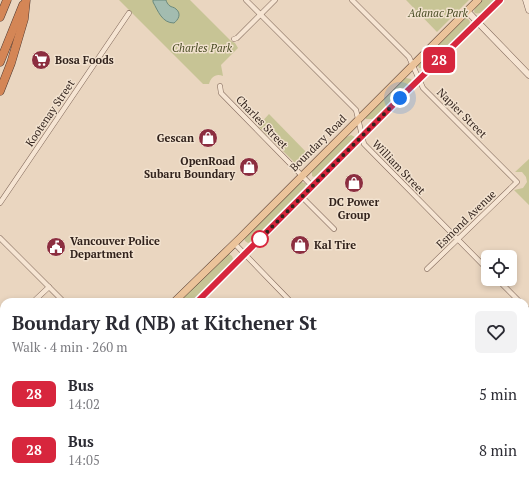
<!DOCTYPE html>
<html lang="en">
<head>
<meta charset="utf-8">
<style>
  body { margin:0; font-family:"PT Serif",serif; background:#f2f2f3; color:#2b2b33; height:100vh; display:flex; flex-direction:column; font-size:15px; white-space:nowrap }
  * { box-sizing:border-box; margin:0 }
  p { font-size:13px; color:#7c7c81 }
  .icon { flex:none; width:22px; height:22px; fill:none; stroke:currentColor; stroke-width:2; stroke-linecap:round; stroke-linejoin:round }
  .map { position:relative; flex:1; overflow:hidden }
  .panel { position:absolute; left:0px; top:298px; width:529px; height:188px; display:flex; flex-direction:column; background:#fff; border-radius:12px 12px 0 0; box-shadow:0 2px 6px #0003 }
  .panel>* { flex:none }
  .badge { padding:0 8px; border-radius:6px; font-size:14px; line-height:26px }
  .controls { position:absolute; left:481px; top:250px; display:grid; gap:8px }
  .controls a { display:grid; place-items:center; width:36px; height:36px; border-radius:6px; background:#fff; box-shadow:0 2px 6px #0003; font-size:20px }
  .you { position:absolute; width:20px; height:20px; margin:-10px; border:3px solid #fff; border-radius:50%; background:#1a73e8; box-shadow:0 0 0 6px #1a73e833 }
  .map>.badge { position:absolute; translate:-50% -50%; box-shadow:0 0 0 2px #fff }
  .round { display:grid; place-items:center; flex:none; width:42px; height:42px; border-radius:6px; background:#f2f2f3 }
  .headline { display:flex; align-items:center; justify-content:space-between; height:68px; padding:0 12px }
  h1 { font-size:19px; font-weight:600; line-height:30px }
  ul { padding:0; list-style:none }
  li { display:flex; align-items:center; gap:12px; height:56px; padding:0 12px }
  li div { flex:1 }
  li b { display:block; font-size:15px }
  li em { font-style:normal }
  li .badge { min-width:44px; font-weight:700; text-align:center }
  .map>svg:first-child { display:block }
  .green { fill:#c7c495 }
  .water { fill:#a3bcb0; stroke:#6b897c }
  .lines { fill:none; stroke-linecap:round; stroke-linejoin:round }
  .minor-casing { stroke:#81685a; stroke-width:5.5 }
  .tertiary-casing { stroke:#81685a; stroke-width:7 }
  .secondary-casing { stroke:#63493d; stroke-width:8 }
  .primary-casing { stroke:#4f372e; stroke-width:8 }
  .motorway-casing { stroke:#4f372e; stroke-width:9 }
  .minor { stroke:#f6e5d3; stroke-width:4.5 }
  .tertiary { stroke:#f6e5d3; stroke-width:6 }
  .secondary { stroke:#f6e5d3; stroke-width:7 }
  .primary { stroke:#ebc39a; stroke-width:7 }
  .motorway { stroke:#d48656; stroke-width:8 }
  .line-casing { stroke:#fff; stroke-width:9 }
  .line { stroke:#d7263d; stroke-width:6 }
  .walk { stroke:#32231d; stroke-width:4; stroke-dasharray:0 7.2 }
  .stop-dot { fill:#fff; stroke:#d7263d; stroke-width:2 }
  .labels { text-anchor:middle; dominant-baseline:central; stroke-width:3; stroke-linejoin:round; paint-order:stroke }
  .park-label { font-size:11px; font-style:italic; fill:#4a4d25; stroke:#f2e2cf }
  .poi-label { font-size:11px; font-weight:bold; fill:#32231d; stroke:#f2e2cf; text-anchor:start }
  .street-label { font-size:11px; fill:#32231d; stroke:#f2e2cf }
</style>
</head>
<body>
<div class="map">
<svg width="529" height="486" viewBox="0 0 529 486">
  <rect width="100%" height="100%" fill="#ead6c0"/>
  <g class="green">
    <path d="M119,0h71l41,41 4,2 3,5 -17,17 2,11c-7,-3 -12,1 -14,8h-6z"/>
    <path d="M406,0h63l-32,32z"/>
    <path d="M481,0h14c-3,3 -11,13 -15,13 -12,3 -2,-10 1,-13z"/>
    <path d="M464,18h2l3,2 1,2 -1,3 -43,43h-7l-1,-3z"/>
    <path d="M406,78l5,1 1,2 -35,36 -5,2h-6l-1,-2 38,-38z"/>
    <path d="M269,114l40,41 -10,10h-2l-39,-39z"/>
    <path d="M351,135l4,2v2l-37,36 -4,2 -2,-1v-4l2,-4 28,-29z"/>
    <path d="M529,159v46l-15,-15 9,-2 4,-6 -1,-5 -4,-5h-7z"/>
    <path d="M301,182l4,1 1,2 -3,6 -52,51 -3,1 -3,-2 -1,-4z"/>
    <path d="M229,254l3,2 1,3 -2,3 -40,40h-6l-2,-2v-3z"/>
  </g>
  <path class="water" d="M153,0h13c0,1 2,5 4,6 1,1 4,1 6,3 6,5 2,11 -2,14 -12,0 -16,-12 -21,-21z"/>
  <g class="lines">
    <defs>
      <g id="minor">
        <path d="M246,0l110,110 8,34 124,126"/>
        <path d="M352,0l57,57 14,31 94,94 -90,87"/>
        <path d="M234,39l3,-1 38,-38"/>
        <path d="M220,86l1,7 91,93"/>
        <path d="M302,197l32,32"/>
        <path d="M0,203l129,-190"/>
        <path d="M0,238l64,64"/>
        <path d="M234,243l57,59"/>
        <path d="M497,279l23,23"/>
        <path d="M33,302l16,-15"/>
        <path d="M525,307l4,4"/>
        <path d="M525,370l2,-2"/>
        <path d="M525,423l4,4"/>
        <path d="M469,482l4,4"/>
        <path d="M408,486l4,-4"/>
      </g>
      <g id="tertiary">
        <path d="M526,0l3,10"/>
        <path d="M467,11l62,64"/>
        <path d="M126,482l4,4"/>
      </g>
      <g id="secondary">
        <path d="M0,337l4,4"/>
        <path d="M0,356l4,4"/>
      </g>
      <g id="primary">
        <path d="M174,302l66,-64 238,-238"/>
        <path d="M197,302l222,-223 81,-79"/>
        <path d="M0,473l4,-4"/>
        <path d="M12,486l4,-4"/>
      </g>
      <g id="motorway">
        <path d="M0,17l7,-17"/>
        <path d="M0,62l23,-57"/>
        <path d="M0,91l11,-28 13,-44 2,-19"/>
      </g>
    </defs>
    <use href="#minor" class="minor-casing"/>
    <use href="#tertiary" class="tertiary-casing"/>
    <use href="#secondary" class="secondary-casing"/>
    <use href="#primary" class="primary-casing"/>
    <use href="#motorway" class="motorway-casing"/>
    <use href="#minor" class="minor"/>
    <use href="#tertiary" class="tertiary"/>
    <use href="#secondary" class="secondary"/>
    <use href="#primary" class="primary"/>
    <use href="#motorway" class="motorway"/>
  </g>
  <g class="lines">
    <defs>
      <path id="line" d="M197,302l203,-204 100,-98"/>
    </defs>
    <use href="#line" class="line-casing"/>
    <use href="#line" class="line"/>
    <path class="walk" d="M260,239l-4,4 144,-145"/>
  </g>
  <defs>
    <symbol id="supermarket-disc" viewBox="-11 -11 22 22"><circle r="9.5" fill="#8c2e40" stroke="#f2e2cf"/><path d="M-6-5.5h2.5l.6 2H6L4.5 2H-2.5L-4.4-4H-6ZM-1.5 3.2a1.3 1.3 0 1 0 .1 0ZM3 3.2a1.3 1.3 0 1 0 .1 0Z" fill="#fff"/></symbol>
    <symbol id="shop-disc" viewBox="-11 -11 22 22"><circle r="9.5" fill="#8c2e40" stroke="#f2e2cf"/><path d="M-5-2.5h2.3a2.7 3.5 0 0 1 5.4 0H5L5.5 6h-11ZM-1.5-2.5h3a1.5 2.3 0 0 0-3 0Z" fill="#fff"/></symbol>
    <symbol id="civic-disc" viewBox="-11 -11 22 22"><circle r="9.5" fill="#8c2e40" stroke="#f2e2cf"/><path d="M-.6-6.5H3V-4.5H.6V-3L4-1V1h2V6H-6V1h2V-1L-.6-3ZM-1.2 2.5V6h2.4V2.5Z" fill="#fff"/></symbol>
  </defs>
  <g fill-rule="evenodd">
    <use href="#supermarket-disc" x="30" y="49" width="22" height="22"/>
    <use href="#shop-disc" x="197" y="127" width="22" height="22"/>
    <use href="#shop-disc" x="238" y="156" width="22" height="22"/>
    <use href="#shop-disc" x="343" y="172" width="22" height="22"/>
    <use href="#shop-disc" x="289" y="234" width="22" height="22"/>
    <use href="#civic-disc" x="45" y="236" width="22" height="22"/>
  </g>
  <circle class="stop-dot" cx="260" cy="239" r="8"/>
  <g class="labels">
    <g class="park-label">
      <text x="438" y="13">Adanac Park</text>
      <text x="202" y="48">Charles Park</text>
    </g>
    <g class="poi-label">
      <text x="55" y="60">Bosa Foods</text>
      <text x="194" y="138" text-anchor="end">Gescan</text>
      <text x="235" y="161" text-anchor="end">OpenRoad<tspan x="235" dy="13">Subaru Boundary</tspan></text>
      <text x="354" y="202" text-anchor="middle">DC Power<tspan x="354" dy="13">Group</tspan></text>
      <text x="70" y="241">Vancouver Police<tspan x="70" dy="13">Department</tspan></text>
      <text x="314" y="245">Kal Tire</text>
    </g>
    <g class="street-label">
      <text transform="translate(50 113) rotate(-56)">Kootenay Street</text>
      <text transform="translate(462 113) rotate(45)">Napier Street</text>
      <text transform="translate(262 122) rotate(46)">Charles Street</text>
      <text transform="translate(318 143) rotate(-45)">Boundary Road</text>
      <text transform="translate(399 167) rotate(46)">William Street</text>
      <text transform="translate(466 219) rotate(-44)">Esmond Avenue</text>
    </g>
  </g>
</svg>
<div class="controls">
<a><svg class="icon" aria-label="locate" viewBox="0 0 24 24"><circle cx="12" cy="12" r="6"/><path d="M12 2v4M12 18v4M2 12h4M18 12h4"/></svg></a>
</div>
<div class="you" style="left:400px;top:98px"></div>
<b class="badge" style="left:439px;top:60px;background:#d7263d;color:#fff">28</b>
<section class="panel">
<div class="headline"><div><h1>Boundary Rd (NB) at Kitchener St</h1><p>Walk · 4 min · 260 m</p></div><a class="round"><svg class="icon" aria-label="heart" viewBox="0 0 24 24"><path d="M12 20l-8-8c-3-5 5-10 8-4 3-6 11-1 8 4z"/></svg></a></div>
<ul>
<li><span class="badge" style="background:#d7263d;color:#fff">28</span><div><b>Bus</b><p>14:02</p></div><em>5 min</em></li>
<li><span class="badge" style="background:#d7263d;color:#fff">28</span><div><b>Bus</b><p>14:05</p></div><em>8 min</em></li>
</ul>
</section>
</div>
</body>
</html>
